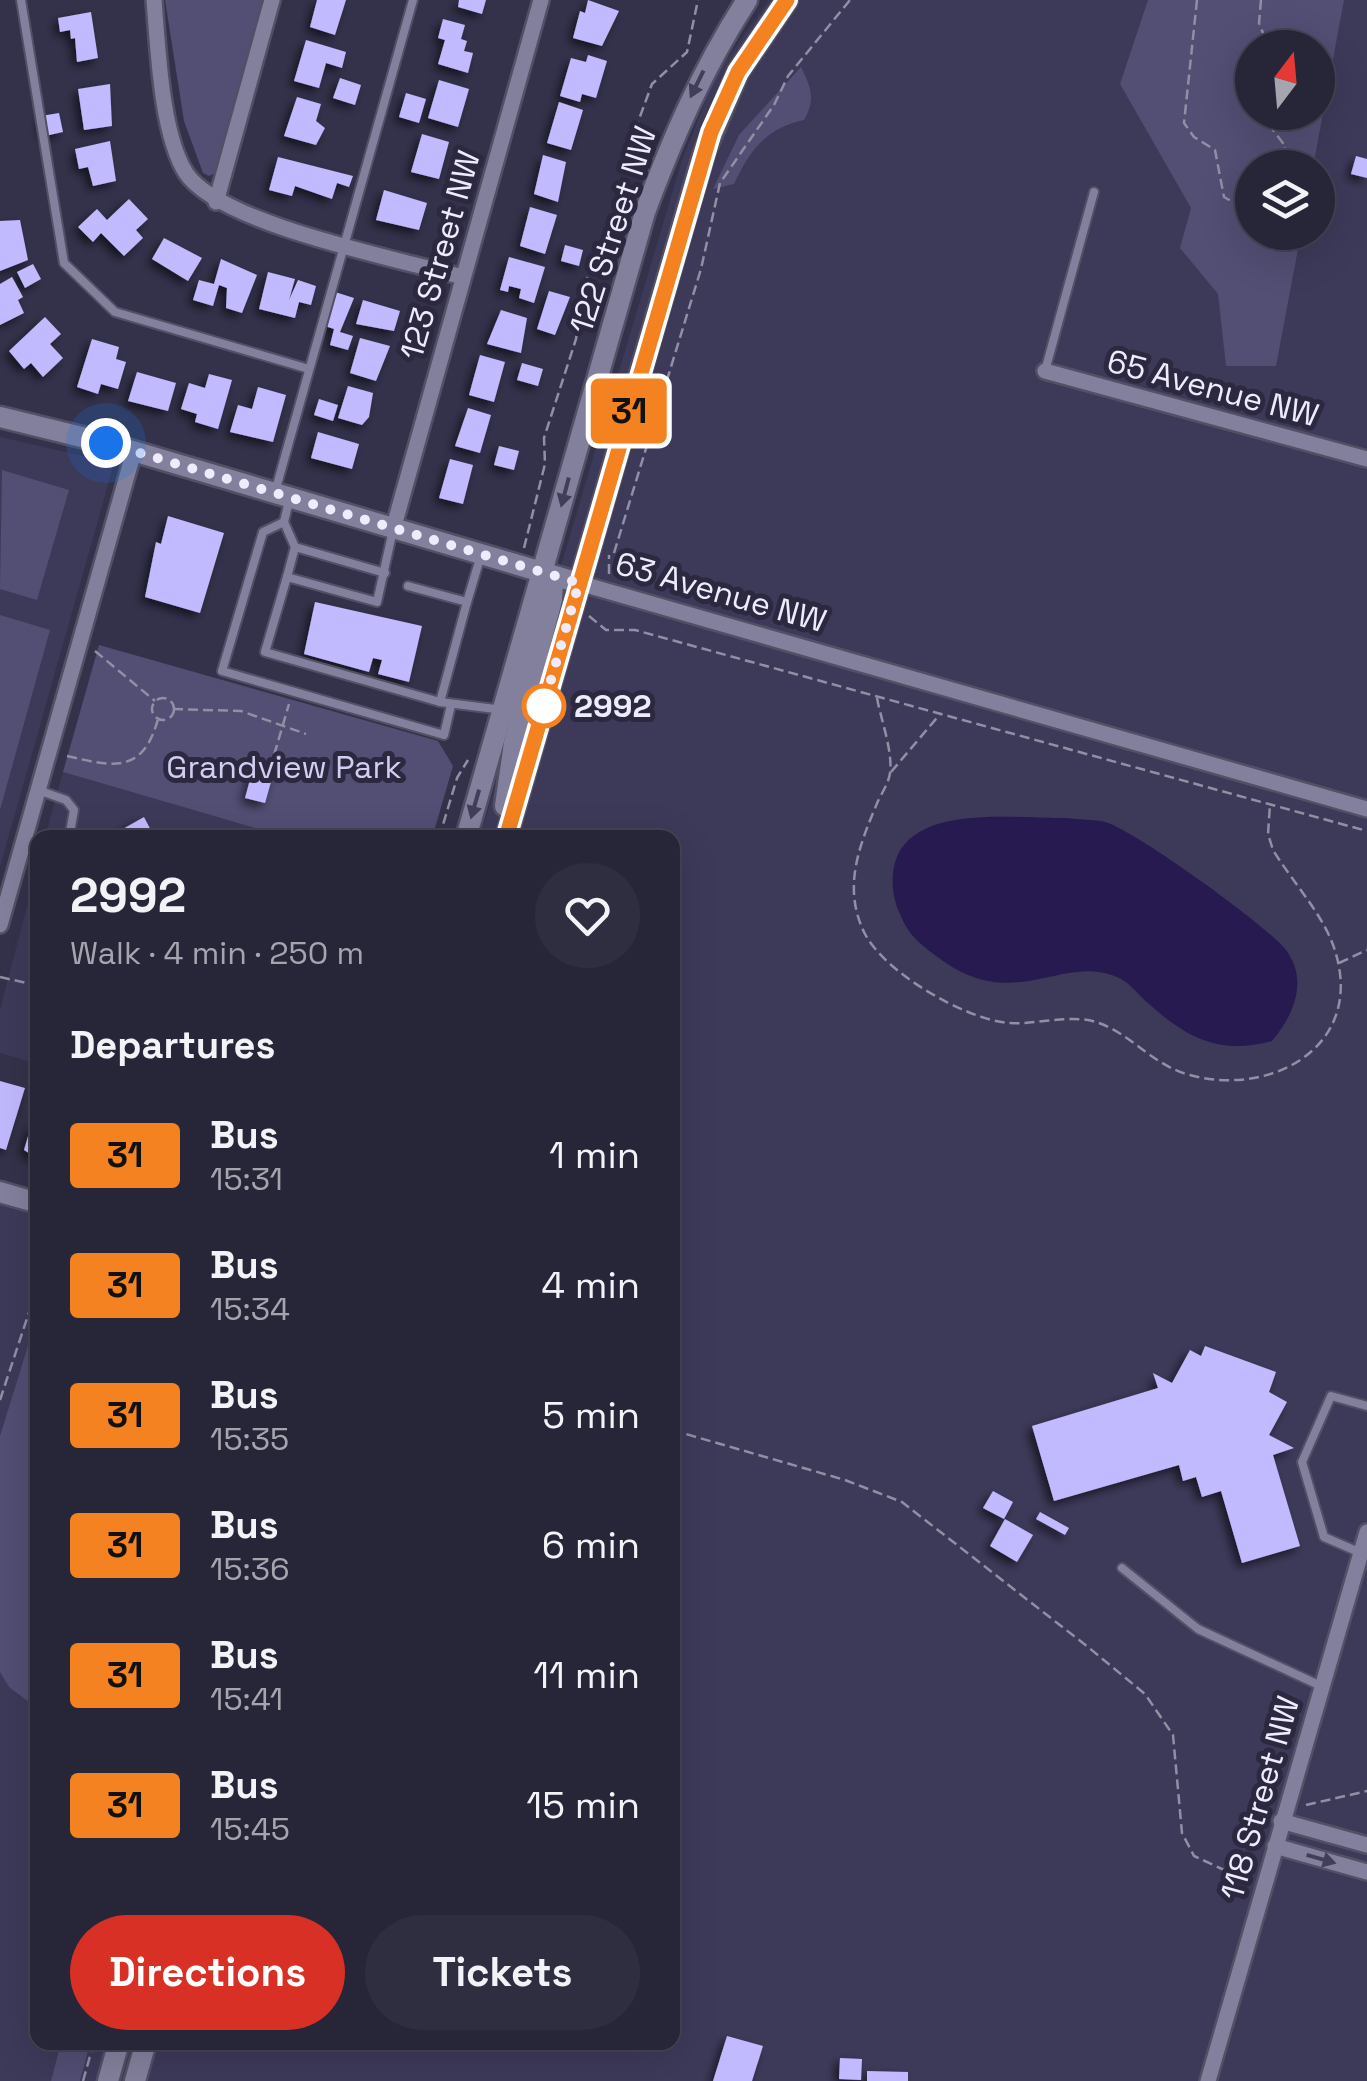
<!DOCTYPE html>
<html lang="en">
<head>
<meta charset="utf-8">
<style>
  body { margin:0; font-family:"Space Grotesk",sans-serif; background:#2f2e40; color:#f1f3f6; height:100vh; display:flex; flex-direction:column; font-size:38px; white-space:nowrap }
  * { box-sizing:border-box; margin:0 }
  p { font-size:32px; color:#a4a5ae }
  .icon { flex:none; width:55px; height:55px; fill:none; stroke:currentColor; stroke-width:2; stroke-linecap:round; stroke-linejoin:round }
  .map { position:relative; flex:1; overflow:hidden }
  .details { position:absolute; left:30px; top:830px; width:650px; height:1220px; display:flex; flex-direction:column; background:#272638; border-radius:20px; box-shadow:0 10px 40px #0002,0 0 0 2px #434353 }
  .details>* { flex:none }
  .badge { padding:0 20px; border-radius:8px; font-size:35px; line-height:65px }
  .needle { width:65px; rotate:16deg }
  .tools { position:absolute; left:1235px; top:30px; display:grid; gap:20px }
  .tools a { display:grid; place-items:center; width:100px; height:100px; border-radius:50%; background:#272638; box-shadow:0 10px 40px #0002,0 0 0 2px #434353; font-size:50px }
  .you { position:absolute; width:50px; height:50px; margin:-25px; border:8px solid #fff; border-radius:50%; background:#1a73e8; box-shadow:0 0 0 15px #1a73e833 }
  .map>.badge { position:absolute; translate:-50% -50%; box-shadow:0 0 0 5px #fff }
  h2 { padding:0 40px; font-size:38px; line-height:90px }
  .round { display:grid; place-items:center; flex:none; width:105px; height:105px; border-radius:52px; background:#2f2e40 }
  .head { display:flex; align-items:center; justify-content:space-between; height:170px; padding:0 40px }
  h1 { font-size:48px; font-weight:700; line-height:75px }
  .button { display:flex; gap:20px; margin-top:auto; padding:20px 40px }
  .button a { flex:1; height:115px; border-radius:60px; background:#d93025; color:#fff; font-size:40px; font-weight:700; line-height:115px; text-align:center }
  .button a+a { background:#2f2e40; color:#f1f3f6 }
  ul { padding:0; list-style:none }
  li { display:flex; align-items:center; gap:30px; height:130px; padding:0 40px }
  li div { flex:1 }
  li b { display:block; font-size:38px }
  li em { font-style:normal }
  li .badge { min-width:110px; font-weight:700; text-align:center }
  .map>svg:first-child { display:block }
  .built { fill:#3d3959; fill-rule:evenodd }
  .green { fill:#524e74; fill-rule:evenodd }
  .water { fill:#261a50 }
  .building { fill:#c1bafe; filter:url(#shadow) }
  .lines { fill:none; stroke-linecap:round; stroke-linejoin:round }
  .lane-casing { stroke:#525065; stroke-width:12 }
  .street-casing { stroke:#525065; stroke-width:20 }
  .secondary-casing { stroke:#525065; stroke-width:25 }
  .path { stroke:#918fa4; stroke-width:2.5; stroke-dasharray:10 5; stroke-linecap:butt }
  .lane { stroke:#83809d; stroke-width:8 }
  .street { stroke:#83809d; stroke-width:15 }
  .secondary { stroke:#83809d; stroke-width:20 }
  .oneway { fill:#413e57 }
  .line-casing { stroke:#fff; stroke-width:22 }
  .line { stroke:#f58220; stroke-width:15 }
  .walk { stroke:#edecfc; stroke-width:10; stroke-dasharray:0 18 }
  .stop-dot { fill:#fff; stroke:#f58220; stroke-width:5 }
  .labels { text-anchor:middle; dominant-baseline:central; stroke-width:10; stroke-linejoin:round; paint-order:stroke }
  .street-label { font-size:32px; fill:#edecfc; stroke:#2b2840 }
  .stop-label { font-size:32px; font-weight:bold; fill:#edecfc; stroke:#2b2840; text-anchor:start }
  .park-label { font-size:32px; fill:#d1cef2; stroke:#2b2840 }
</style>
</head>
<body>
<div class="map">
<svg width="1367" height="2081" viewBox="0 0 1367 2081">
  <defs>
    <filter id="shadow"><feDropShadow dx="-4.5" dy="4.5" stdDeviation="5" flood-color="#0009"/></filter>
  </defs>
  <rect width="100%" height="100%" fill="#34324b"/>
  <g class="built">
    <path d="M769,0h598v2081h-1367v-889l38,11v839h634v-1204l-192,-1 202,-677 35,-87zM1252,48h66v64h-66zM1252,168h66v64h-66z"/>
    <path d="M0,437l100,23 13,7 -113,400z"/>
    <path d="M63,772l223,65 -241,1z"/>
    <path d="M37,868v196l-37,-11v-43z"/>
  </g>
  <g class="green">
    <path d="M165,0h98l-48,173 -6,3 -6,-3 -19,-52z"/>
    <path d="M1148,0h196l-31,167 -61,1v64l49,1 -25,133h-50l-8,-72 -38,-46 11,-40 -71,-124zM1252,48h66v64h-66z"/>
    <path d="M801,67c10,20 15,33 3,53 -38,8 -54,30 -70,64l-21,5 26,-54z"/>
    <path d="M2,470l67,20 -32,110 -37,-11z"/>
    <path d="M0,615l50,15 -50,180z"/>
    <path d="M99,645l339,96 15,25 -21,72 -146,-1 -223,-65z"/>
    <path d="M37,1317v391l-28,-21 -9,-15v-236z"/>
    <path d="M61,2043h29l-10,38h-29z"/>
  </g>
  <path class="water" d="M1066,818c13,2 27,1 39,4 28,7 164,105 181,128 23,31 7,66 -14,91 -51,14 -84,-2 -123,-37 -9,-7 -18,-20 -28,-25 -57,-29 -105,37 -182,-21 -19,-14 -30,-22 -39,-44 -9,-18 -11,-46 1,-65 29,-44 119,-30 165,-31z"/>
  <g class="building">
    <path d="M317,0h29l-11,35 -25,-8z"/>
    <path d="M459,0h27l-4,14 -24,-7z"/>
    <path d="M588,0l31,11 -17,35 -29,-8 7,-27 5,2z"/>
    <path d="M91,12l7,46 -21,4 -2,-24 -4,1 -1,-9 -10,2 -2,-14z"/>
    <path d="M443,19l22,6 -4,14 6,2 -3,10 9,2 -5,20 -30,-9 7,-24 -7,-2z"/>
    <path d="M306,40l40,12 -4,16 -16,-5 -7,25 -25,-7z"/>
    <path d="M588,55l19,6 -11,37 -14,-4 -2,8 -20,-6 11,-38 15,4z"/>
    <path d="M340,78l21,7 -6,20 -22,-7z"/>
    <path d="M439,80l30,9 -11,38 -30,-9z"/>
    <path d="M110,84l2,42 -28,4 -6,-41z"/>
    <path d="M406,93l20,6 -7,24 -20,-6z"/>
    <path d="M297,97l24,7 -5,17 9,7 -9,17 -32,-9z"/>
    <path d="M559,102l24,8 -12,40 -24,-7z"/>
    <path d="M59,113l4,19 -18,4 -4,-20z"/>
    <path d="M422,134l27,8 -10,37 -28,-7z"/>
    <path d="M110,141l6,40 -23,5 -5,-19 -9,2 -4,-20z"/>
    <path d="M543,155l23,7 -8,40 -24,-8z"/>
    <path d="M1356,156l11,3v19l-16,-4z"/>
    <path d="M278,157l75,19 -4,11 -12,-4 -5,16 -37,-13 -3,10 -23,-6z"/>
    <path d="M384,190l43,13 -8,27 -43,-10z"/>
    <path d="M129,199l19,20 -12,11 7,8 -19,18 -23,-23 -8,9 -15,-15 19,-18 10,11z"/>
    <path d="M530,207l27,8 -12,39 -25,-8z"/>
    <path d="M20,220l8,40 -28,11v-50z"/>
    <path d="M164,238l38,20 -14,23 -36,-22z"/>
    <path d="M565,245l18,5 -4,16 -18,-5z"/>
    <path d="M509,257l36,10 -11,36 -15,-5 2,-9 -12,-3 -1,6 -8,-2z"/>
    <path d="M221,259l36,16 -15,38 -16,-5 1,-20 -8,-3 -6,21 -20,-6 6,-20 15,4z"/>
    <path d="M33,264l8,15 -16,9 -8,-16z"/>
    <path d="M268,272l27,7 -6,21 9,-20 18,6 -5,19 -12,-3 -4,16 -36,-9z"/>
    <path d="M12,277l11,20 -5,3 6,13 -24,12v-41z"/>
    <path d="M549,291l21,6 -15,38 -18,-6z"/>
    <path d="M335,292l19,6 -14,34 13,4 -5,14 -18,-5 4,-16 -9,-3z"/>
    <path d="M363,300l37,11 -6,20 -38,-7z"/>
    <path d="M501,310l26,8 -6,35 -34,-9z"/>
    <path d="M45,317l16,17 -11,10 13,14 -20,19 -12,-14 -7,6 -15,-18z"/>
    <path d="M360,338l30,8 -14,35 -26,-8z"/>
    <path d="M92,339l27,8 -3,12 10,3 -8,27 -17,-5 -3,10 -21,-7z"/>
    <path d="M480,355l25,7 -11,40 -25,-7z"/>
    <path d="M522,363l21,6 -5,17 -21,-6z"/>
    <path d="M137,372l39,11 -8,28 -40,-10z"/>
    <path d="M209,374l23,6 -14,49 -23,-7 2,-8 -16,-5 8,-26 16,5z"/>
    <path d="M348,386l25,7 -4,24 -7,8 -24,-7z"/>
    <path d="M258,387l28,8 -13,47 -43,-10 8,-27 14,4z"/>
    <path d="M319,399l19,6 -5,16 -19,-6z"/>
    <path d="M468,408l23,7 -11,38 -25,-7z"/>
    <path d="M318,432l41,12 -7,25 -41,-11z"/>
    <path d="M499,446l20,5 -5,19 -20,-5z"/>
    <path d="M450,459l23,6 -10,39 -24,-6z"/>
    <path d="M168,516l56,17 -24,80 -55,-16 11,-55 5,2z"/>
    <path d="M315,602l107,24 -13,56 -31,-8 4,-14 -9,-2 -4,14 -65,-18z"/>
    <path d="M254,765l20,6 -9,32 -20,-5z"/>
    <path d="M144,817l11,21h-48z"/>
    <path d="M0,1081l25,7 -19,62 -6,-2z"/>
    <path d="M31,1126l7,2v31l-14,-9z"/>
    <path d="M1205,1346l71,26 -7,20 18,10 -18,33 25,13 -21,7 27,91 -58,17 -21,-72 -19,6 -6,-20 -13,4 -4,-16 -125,36 -22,-75 126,-38 -5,-15 19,10 18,-33 11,6z"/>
    <path d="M993,1491l20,11 -9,17 -21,-11z"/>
    <path d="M1040,1512l29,16 -4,7 -29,-16z"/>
    <path d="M1005,1519l28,16 -16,27 -27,-16z"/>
    <path d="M727,2036l36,10 -11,35h-39z"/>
    <path d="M840,2058l22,1 -1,21 -22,-1z"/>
    <path d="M867,2071l41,1v9h-41z"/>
  </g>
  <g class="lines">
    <defs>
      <g id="lane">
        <path d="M21,0l43,263 51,49 194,57"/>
        <path d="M1045,371l49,-179"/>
        <path d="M275,492l138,-492"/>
        <path d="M289,501l-5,21 11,25 90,26"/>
        <path d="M284,522l-21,10 -41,139 222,64 7,-30"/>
        <path d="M393,530l-16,72 -90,-25 -22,75 175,50 63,8"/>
        <path d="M287,577l8,-30"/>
        <path d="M408,586l59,16 14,-47"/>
        <path d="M440,702l27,-100"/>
        <path d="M38,790l28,10 8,10 -5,28"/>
        <path d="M1361,1553l-37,-16 -22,-75 29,-66 36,10"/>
        <path d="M1122,1568l76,61 123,57"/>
      </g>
      <g id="street">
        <path d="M154,0c4,47 7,134 32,173 33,51 213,86 276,104"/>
        <path d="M216,202l56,-202"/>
        <path d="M1045,371l322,88"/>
        <path d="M394,526l147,-526"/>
        <path d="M579,583l788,226"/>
        <path d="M0,925l134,-474"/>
        <path d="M1281,1821l86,24"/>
        <path d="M1275,1846l92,26"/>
        <path d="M1208,2081l159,-549"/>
      </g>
      <g id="secondary">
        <path d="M0,417l106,26 473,140"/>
        <path d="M505,806l9,-63 38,-143 1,-18 -10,-11"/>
        <path d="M466,838l179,-626c28,-75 58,-144 102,-212"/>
        <path d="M506,838l198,-685 34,-81 49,-72"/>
        <path d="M0,1192l38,11"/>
        <path d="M108,2081l11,-39"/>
        <path d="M135,2081l11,-39"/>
      </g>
    </defs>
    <use href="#lane" class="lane-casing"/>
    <use href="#street" class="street-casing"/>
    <use href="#secondary" class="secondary-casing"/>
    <g class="path">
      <path d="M1197,0l-13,123 10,14 21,13 9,47 14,8 14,-5"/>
      <path d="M1261,0l-2,23 10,25"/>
      <path d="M1259,112l27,35 -12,21"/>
      <path d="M524,548l21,-84 -1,-26 32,-99 9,-55 41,-103 2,-32 24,-65 35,-32 11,-52"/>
      <path d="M614,553l87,-284 19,-86 54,-78 14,-29 62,-76"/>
      <path d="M609,574v-19"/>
      <path d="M589,616l17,14h29l732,201"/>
      <path d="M95,651l60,50"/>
      <path d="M877,698c4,22 16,53 13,75 -1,9 -8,20 -12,28 -18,43 -36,85 -14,131 19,40 101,87 144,91 29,2 64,-10 91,0 33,12 55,43 91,52 80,22 173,-27 146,-121 -10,-37 -43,-71 -63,-104l-5,-16 2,-30"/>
      <circle cx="163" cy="709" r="11"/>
      <path d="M173,709l68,2 65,23"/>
      <path d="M67,756c47,11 76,18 91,-37"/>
      <path d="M270,769l19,-65"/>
      <path d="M891,772l50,-59"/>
      <path d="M439,838l18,-60 11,-18"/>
      <path d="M1339,963l28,-13"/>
      <path d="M0,977l35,8 3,9"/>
      <path d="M0,1400l38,-115"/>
      <path d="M672,1430l173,50 57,22 186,145 57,47 28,41 9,98 12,23 54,25"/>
      <path d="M1306,1805l61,-14"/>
      <path d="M83,2081l11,-39"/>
    </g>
    <use href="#lane" class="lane"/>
    <use href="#street" class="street"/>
    <use href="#secondary" class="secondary"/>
  </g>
  <defs><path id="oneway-solid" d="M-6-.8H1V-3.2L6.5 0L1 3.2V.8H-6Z" transform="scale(2.5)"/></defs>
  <g class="oneway">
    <use href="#oneway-solid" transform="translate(697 84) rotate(116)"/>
    <use href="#oneway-solid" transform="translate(565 492) rotate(105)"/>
    <use href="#oneway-solid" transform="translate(475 804) rotate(106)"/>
    <use href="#oneway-solid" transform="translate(1321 1859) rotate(16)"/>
  </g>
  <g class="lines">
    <defs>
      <path id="line" d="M506,838l205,-706 27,-60 49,-72"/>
    </defs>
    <use href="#line" class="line-casing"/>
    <use href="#line" class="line"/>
    <path class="walk" d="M106,443l473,140 -39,135 4,-12"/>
  </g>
  <circle class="stop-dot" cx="544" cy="706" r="20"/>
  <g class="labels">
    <g class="street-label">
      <text transform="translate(613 230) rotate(-72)">122 Street NW</text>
      <text transform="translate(440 255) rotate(-74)">123 Street NW</text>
      <text transform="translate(1213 388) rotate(15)">65 Avenue NW</text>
      <text transform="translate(721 592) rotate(16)">63 Avenue NW</text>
      <text transform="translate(1260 1798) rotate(-74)">118 Street NW</text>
    </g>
    <g class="stop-label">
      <text x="574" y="706">2992</text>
    </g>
    <g class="park-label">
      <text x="284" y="767">Grandview Park</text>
    </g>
  </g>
</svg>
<div class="tools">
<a><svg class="needle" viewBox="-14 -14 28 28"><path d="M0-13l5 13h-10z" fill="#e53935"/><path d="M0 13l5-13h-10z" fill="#a4a5ae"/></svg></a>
<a><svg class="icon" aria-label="layers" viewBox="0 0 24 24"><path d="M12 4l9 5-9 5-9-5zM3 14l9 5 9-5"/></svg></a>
</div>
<div class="you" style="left:106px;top:443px"></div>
<b class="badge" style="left:629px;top:411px;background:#f58220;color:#111">31</b>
<section class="details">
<div class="head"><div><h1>2992</h1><p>Walk · 4 min · 250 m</p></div><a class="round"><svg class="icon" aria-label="heart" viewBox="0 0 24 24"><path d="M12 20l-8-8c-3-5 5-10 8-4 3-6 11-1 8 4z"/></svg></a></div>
<h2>Departures</h2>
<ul>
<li><span class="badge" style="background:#f58220;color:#111">31</span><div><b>Bus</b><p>15:31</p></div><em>1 min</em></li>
<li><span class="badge" style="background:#f58220;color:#111">31</span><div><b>Bus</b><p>15:34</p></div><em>4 min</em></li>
<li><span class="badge" style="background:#f58220;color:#111">31</span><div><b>Bus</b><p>15:35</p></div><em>5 min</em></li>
<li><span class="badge" style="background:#f58220;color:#111">31</span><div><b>Bus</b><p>15:36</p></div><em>6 min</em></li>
<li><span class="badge" style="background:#f58220;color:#111">31</span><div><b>Bus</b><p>15:41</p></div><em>11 min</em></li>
<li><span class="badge" style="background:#f58220;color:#111">31</span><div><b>Bus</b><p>15:45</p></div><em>15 min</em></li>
</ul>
<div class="button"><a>Directions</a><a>Tickets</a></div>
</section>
</div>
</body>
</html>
